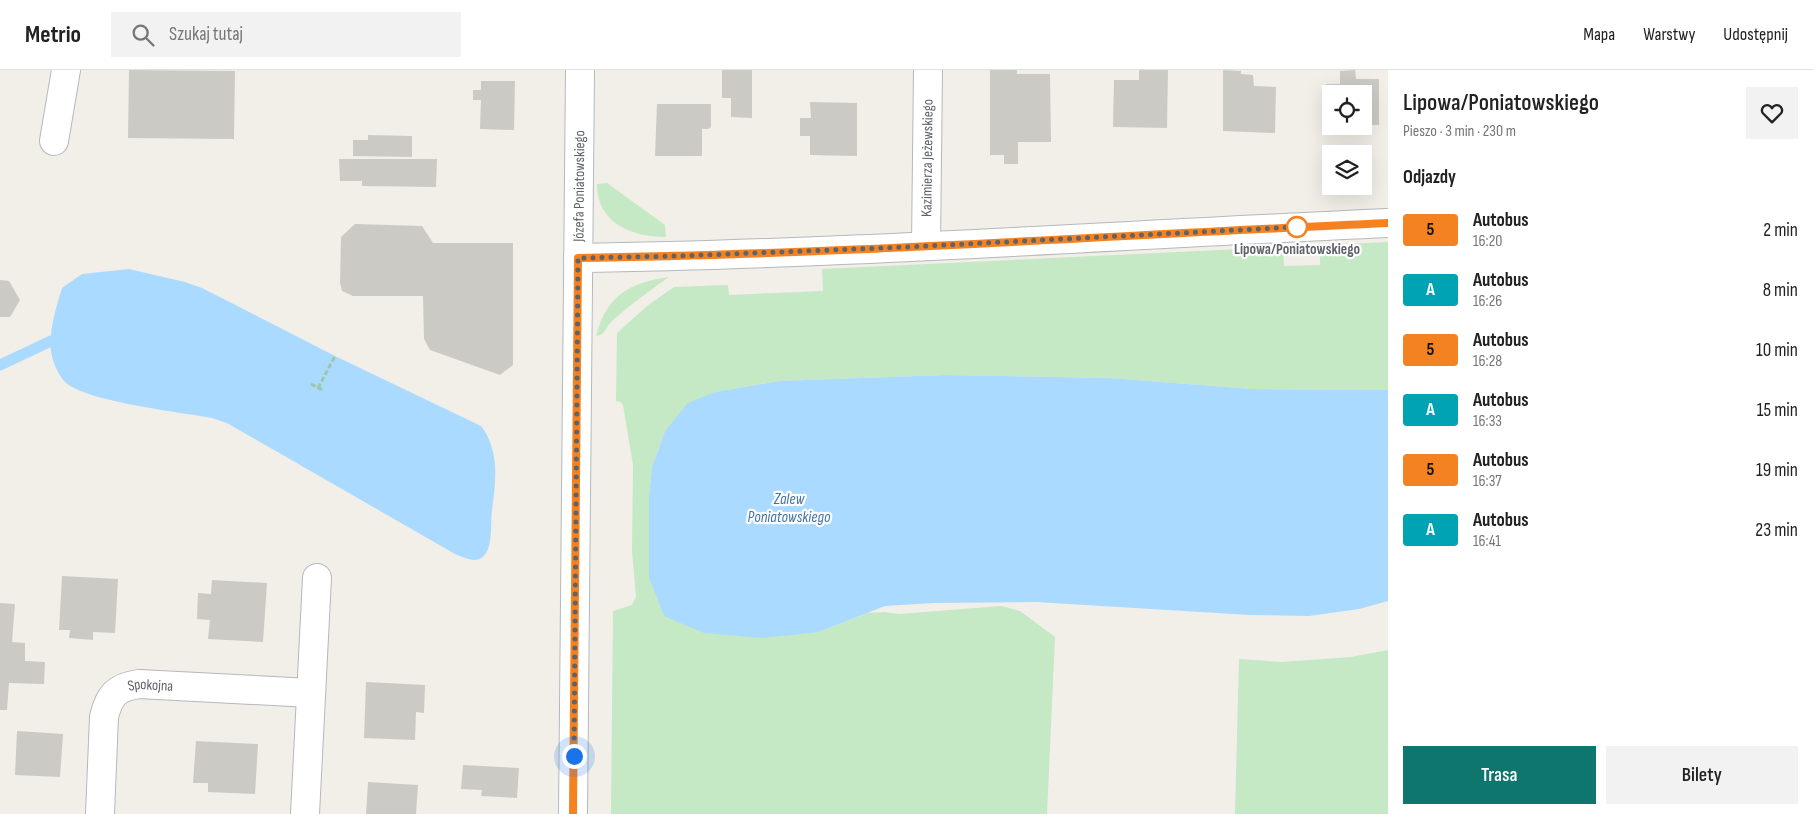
<!DOCTYPE html>
<html lang="pl">
<head>
<meta charset="utf-8">
<style>
  body { margin:0; font-family:"Sofia Sans Condensed",sans-serif; background:#f2f2f2; color:#222; height:100vh; display:flex; flex-direction:column; font-size:19px; white-space:nowrap }
  * { box-sizing:border-box; margin:0 }
  p { font-size:16px; color:#767676 }
  .icon { flex:none; width:28px; height:28px; fill:none; stroke:currentColor; stroke-width:2; stroke-linecap:round; stroke-linejoin:round }
  .map { position:relative; flex:1; overflow:hidden }
  .sheet { display:flex; flex-direction:column; background:#fff; width:425px }
  .sheet>* { flex:none }
  .badge { padding:0 10px; border-radius:4px; font-size:18px; line-height:32px }
  .fabs { position:absolute; left:1322px; top:15px; display:grid; gap:10px }
  .fabs a { display:grid; place-items:center; width:50px; height:50px; border-radius:0px; background:#fff; box-shadow:0 5px 20px #0002; font-size:25px }
  .you { position:absolute; width:25px; height:25px; margin:-12px; border:4px solid #fff; border-radius:50%; background:#1a73e8; box-shadow:0 0 0 8px #1a73e833 }
  .map>.badge { position:absolute; translate:-50% -50%; box-shadow:0 0 0 2px #fff }
  h2 { padding:0 15px; font-size:19px; line-height:45px }
  .round { display:grid; place-items:center; flex:none; width:52px; height:52px; border-radius:0px; background:#f2f2f2 }
  .headline { display:flex; align-items:center; justify-content:space-between; height:85px; padding:0 15px }
  h1 { font-size:24px; font-weight:600; line-height:38px }
  .primary-button { display:flex; gap:10px; margin-top:auto; padding:10px 15px }
  .primary-button a { flex:1; height:58px; border-radius:0px; background:#0f766e; color:#fff; font-size:20px; font-weight:600; line-height:58px; text-align:center }
  .primary-button a+a { background:#f2f2f2; color:#222 }
  ul { padding:0; list-style:none }
  li { display:flex; align-items:center; gap:15px; height:60px; padding:0 15px }
  li div { flex:1 }
  li b { display:block; font-size:19px }
  li em { font-style:normal }
  li .badge { min-width:55px; font-weight:700; text-align:center }
  header { display:flex; align-items:center; gap:30px; box-sizing:border-box; height:70px; padding:0 25px; background:#fff; border-bottom:1px solid #e0e0e0 }
  header strong { font-size:24px }
  nav { display:flex; gap:28px; margin-inline-start:auto; font-size:18px }
  .search { width:350px; height:45px; background:#f2f2f2; display:flex; align-items:center; gap:12px; box-sizing:border-box; padding:0 18px; border-radius:0px; color:#767676; font-size:19px }
  main { display:flex; flex:1; min-height:0 }
  .map>svg:first-child { display:block }
  .green { fill:#c5e8c5 }
  .water { fill:#aadaff }
  .lines { fill:none; stroke-linecap:round; stroke-linejoin:round }
  .stream { stroke:#aadaff; stroke-width:11 }
  .building { fill:#cccac5 }
  .minor-casing { stroke:#b5b8bc; stroke-width:30 }
  .path { stroke:#9cc7a9; stroke-width:3; stroke-dasharray:5 2.5; stroke-linecap:butt }
  .minor { stroke:#fff; stroke-width:28 }
  .line-casing { stroke:#fff; stroke-width:11 }
  .line { stroke:#f58220; stroke-width:8 }
  .walk { stroke:#5f6368; stroke-width:5; stroke-dasharray:0 9 }
  .stop-dot { fill:#fff; stroke:#f58220; stroke-width:2.5 }
  .labels { text-anchor:middle; dominant-baseline:central; stroke-width:4.5; stroke-linejoin:round; paint-order:stroke }
  .street-label { font-size:15px; fill:#5f6368; stroke:#fff }
  .stop-label { font-size:15px; font-weight:bold; fill:#5f6368; stroke:#fff }
  .water-label { font-size:16px; font-style:italic; fill:#4174aa; stroke:#fff }
</style>
</head>
<body>
<header>
<strong>Metrio</strong>
<div class="search"><svg class="icon" aria-label="search" viewBox="0 0 24 24"><circle cx="10" cy="10" r="6"/><path d="M15 15l6 6"/></svg>Szukaj tutaj</div>
<nav><a>Mapa</a><a>Warstwy</a><a>Udostępnij</a></nav>
</header>
<main>
<div class="map">
<svg width="1388" height="744" viewBox="0 0 1388 744">
  <rect width="100%" height="100%" fill="#f1efe8"/>
  <g class="green">
    <path d="M607,113l58,42 1,12c-35,0 -69,-14 -69,-53z"/>
    <path d="M1388,172v148l-136,-1 -142,-11 -165,-3 -166,6 -64,11 -50,39 -13,36 -3,29 170,136 49,-19 16,-1 15,2 102,-8 19,5 35,26 -8,177h-436l2,-203 19,-6 4,-8 -4,-46 1,-86 -10,-60 -2,-3 -5,-1 1,-68 30,-27 27,-19 54,-2 1,10 94,-4 -1,-22 461,-22 1,19 36,-1v-20z"/>
    <path d="M669,207c-20,14 -39,28 -57,44 -7,6 -6,14 -16,15 11,-41 33,-53 73,-59z"/>
    <path d="M1388,580v164h-153l4,-155 43,3 69,-5z"/>
  </g>
  <g class="water">
    <path d="M129,199l56,13 17,6 133,68 146,70c7,8 11,20 13,31 3,19 0,36 -2,54 -2,13 2,40 -11,47 -8,5 -18,-1 -26,-4l-228,-131 -15,-5c-32,-6 -125,-16 -147,-36 -7,-7 -13,-22 -14,-31 -2,-22 5,-43 11,-63l20,-14z"/>
    <path d="M945,305l165,3 142,11 136,1v211l-29,8 -50,7 -59,-1 -214,-13 -102,1 -49,3 -66,26 -58,6 -57,-5 -40,-17 -15,-39v-81l3,-29 13,-36 23,-28 27,-11 64,-11z"/>
  </g>
  <g class="lines">
    <path class="stream" d="M0,295l51,-24"/>
  </g>
  <g class="building">
    <path d="M129,0l106,1 -1,68 -106,-1z"/>
    <path d="M722,0h30v48l-21,-1v-19h-9z"/>
    <path d="M990,0h27v4h33l1,68h-33v22h-14v-9h-14z"/>
    <path d="M1139,0h29l-1,58 -54,-1 1,-47h25z"/>
    <path d="M1223,0l18,1v3l12,1 1,11 22,1 -1,46 -52,-2z"/>
    <path d="M1355,0l1,9h23v46h-15v-31h-33v32h-4l-1,-42h14v-13z"/>
    <path d="M481,11h34l-1,49 -34,-1 1,-29h-8v-10h8z"/>
    <path d="M810,32l47,1v53l-47,-1v-19h-10v-18h11z"/>
    <path d="M657,34h54v23l-3,2h-6v27h-47z"/>
    <path d="M368,65l44,1v21l-59,-1v-16h15z"/>
    <path d="M339,89h98l-1,28 -74,-1v-5h-22z"/>
    <path d="M355,154l67,2 11,17h80v122l-13,10 -70,-25 -6,-11 -1,-43h-70l-11,-5 -2,-8 1,-46z"/>
    <path d="M0,210l9,1 11,19 -10,17h-10z"/>
    <path d="M62,506l56,3 -3,54 -22,-1v8l-24,-2 1,-8h-11z"/>
    <path d="M212,510l55,3 -4,59 -55,-3 2,-19 -13,-1 1,-26 13,1z"/>
    <path d="M0,533l15,1 -3,38 13,1v18l20,1 -1,22 -35,-1 -2,27h-7z"/>
    <path d="M366,612l59,3 -1,28 -8,-1 -1,28 -51,-2z"/>
    <path d="M17,661l46,3 -3,43 -45,-2z"/>
    <path d="M196,671l62,3 -3,50 -47,-2v-9h-15z"/>
    <path d="M463,695l56,3 -2,30 -36,-2 1,-6 -21,-1z"/>
    <path d="M368,712l50,3 -2,29h-50z"/>
  </g>
  <g class="lines">
    <defs>
      <g id="minor">
        <path d="M54,71l12,-71"/>
        <path id="s1" d="M926,176l2,-176"/>
        <path d="M578,188c270,-4 540,-23 810,-35"/>
        <path id="s2" d="M100,744l4,-97c5,-21 12,-30 35,-33l172,9"/>
        <path d="M305,744l12,-236"/>
        <path id="s3" d="M573,744l7,-744"/>
      </g>
    </defs>
    <use href="#minor" class="minor-casing"/>
    <g class="path">
      <path d="M311,314l13,7"/>
      <path d="M318,318l17,-32"/>
    </g>
    <use href="#minor" class="minor"/>
  </g>
  <g class="lines">
    <defs>
      <path id="line" d="M573,744l5,-556c270,-4 540,-23 810,-35"/>
    </defs>
    <use href="#line" class="line-casing"/>
    <use href="#line" class="line"/>
    <path class="walk" d="M574,686l4,-498 100,-2 229,-9 390,-20"/>
  </g>
  <circle class="stop-dot" cx="1297" cy="157" r="10"/>
  <g class="labels">
    <g class="street-label">
      <text stroke="none"><textPath href="#s1" startOffset="88">Kazimierza Jeżewskiego</textPath></text>
      <text stroke="none"><textPath href="#s3" startOffset="628">Józefa Poniatowskiego</textPath></text>
      <text stroke="none"><textPath href="#s2" startOffset="161">Spokojna</textPath></text>
    </g>
    <g class="stop-label">
      <text x="1297" y="179">Lipowa/Poniatowskiego</text>
    </g>
    <g class="water-label">
      <text x="789" y="429">Zalew<tspan x="789" dy="18">Poniatowskiego</tspan></text>
    </g>
  </g>
</svg>
<div class="fabs">
<a><svg class="icon" aria-label="locate" viewBox="0 0 24 24"><circle cx="12" cy="12" r="6"/><path d="M12 2v4M12 18v4M2 12h4M18 12h4"/></svg></a>
<a><svg class="icon" aria-label="layers" viewBox="0 0 24 24"><path d="M12 4l9 5-9 5-9-5zM3 14l9 5 9-5"/></svg></a>
</div>
<div class="you" style="left:574px;top:686px"></div>
</div>
<section class="sheet">
<div class="headline"><div><h1>Lipowa/Poniatowskiego</h1><p>Pieszo · 3 min · 230 m</p></div><a class="round"><svg class="icon" aria-label="heart" viewBox="0 0 24 24"><path d="M12 20l-8-8c-3-5 5-10 8-4 3-6 11-1 8 4z"/></svg></a></div>
<h2>Odjazdy</h2>
<ul>
<li><span class="badge" style="background:#f58220;color:#111">5</span><div><b>Autobus</b><p>16:20</p></div><em>2 min</em></li>
<li><span class="badge" style="background:#00a3b4;color:#fff">A</span><div><b>Autobus</b><p>16:26</p></div><em>8 min</em></li>
<li><span class="badge" style="background:#f58220;color:#111">5</span><div><b>Autobus</b><p>16:28</p></div><em>10 min</em></li>
<li><span class="badge" style="background:#00a3b4;color:#fff">A</span><div><b>Autobus</b><p>16:33</p></div><em>15 min</em></li>
<li><span class="badge" style="background:#f58220;color:#111">5</span><div><b>Autobus</b><p>16:37</p></div><em>19 min</em></li>
<li><span class="badge" style="background:#00a3b4;color:#fff">A</span><div><b>Autobus</b><p>16:41</p></div><em>23 min</em></li>
</ul>
<div class="primary-button"><a>Trasa</a><a>Bilety</a></div>
</section>
</main>
</body>
</html>
